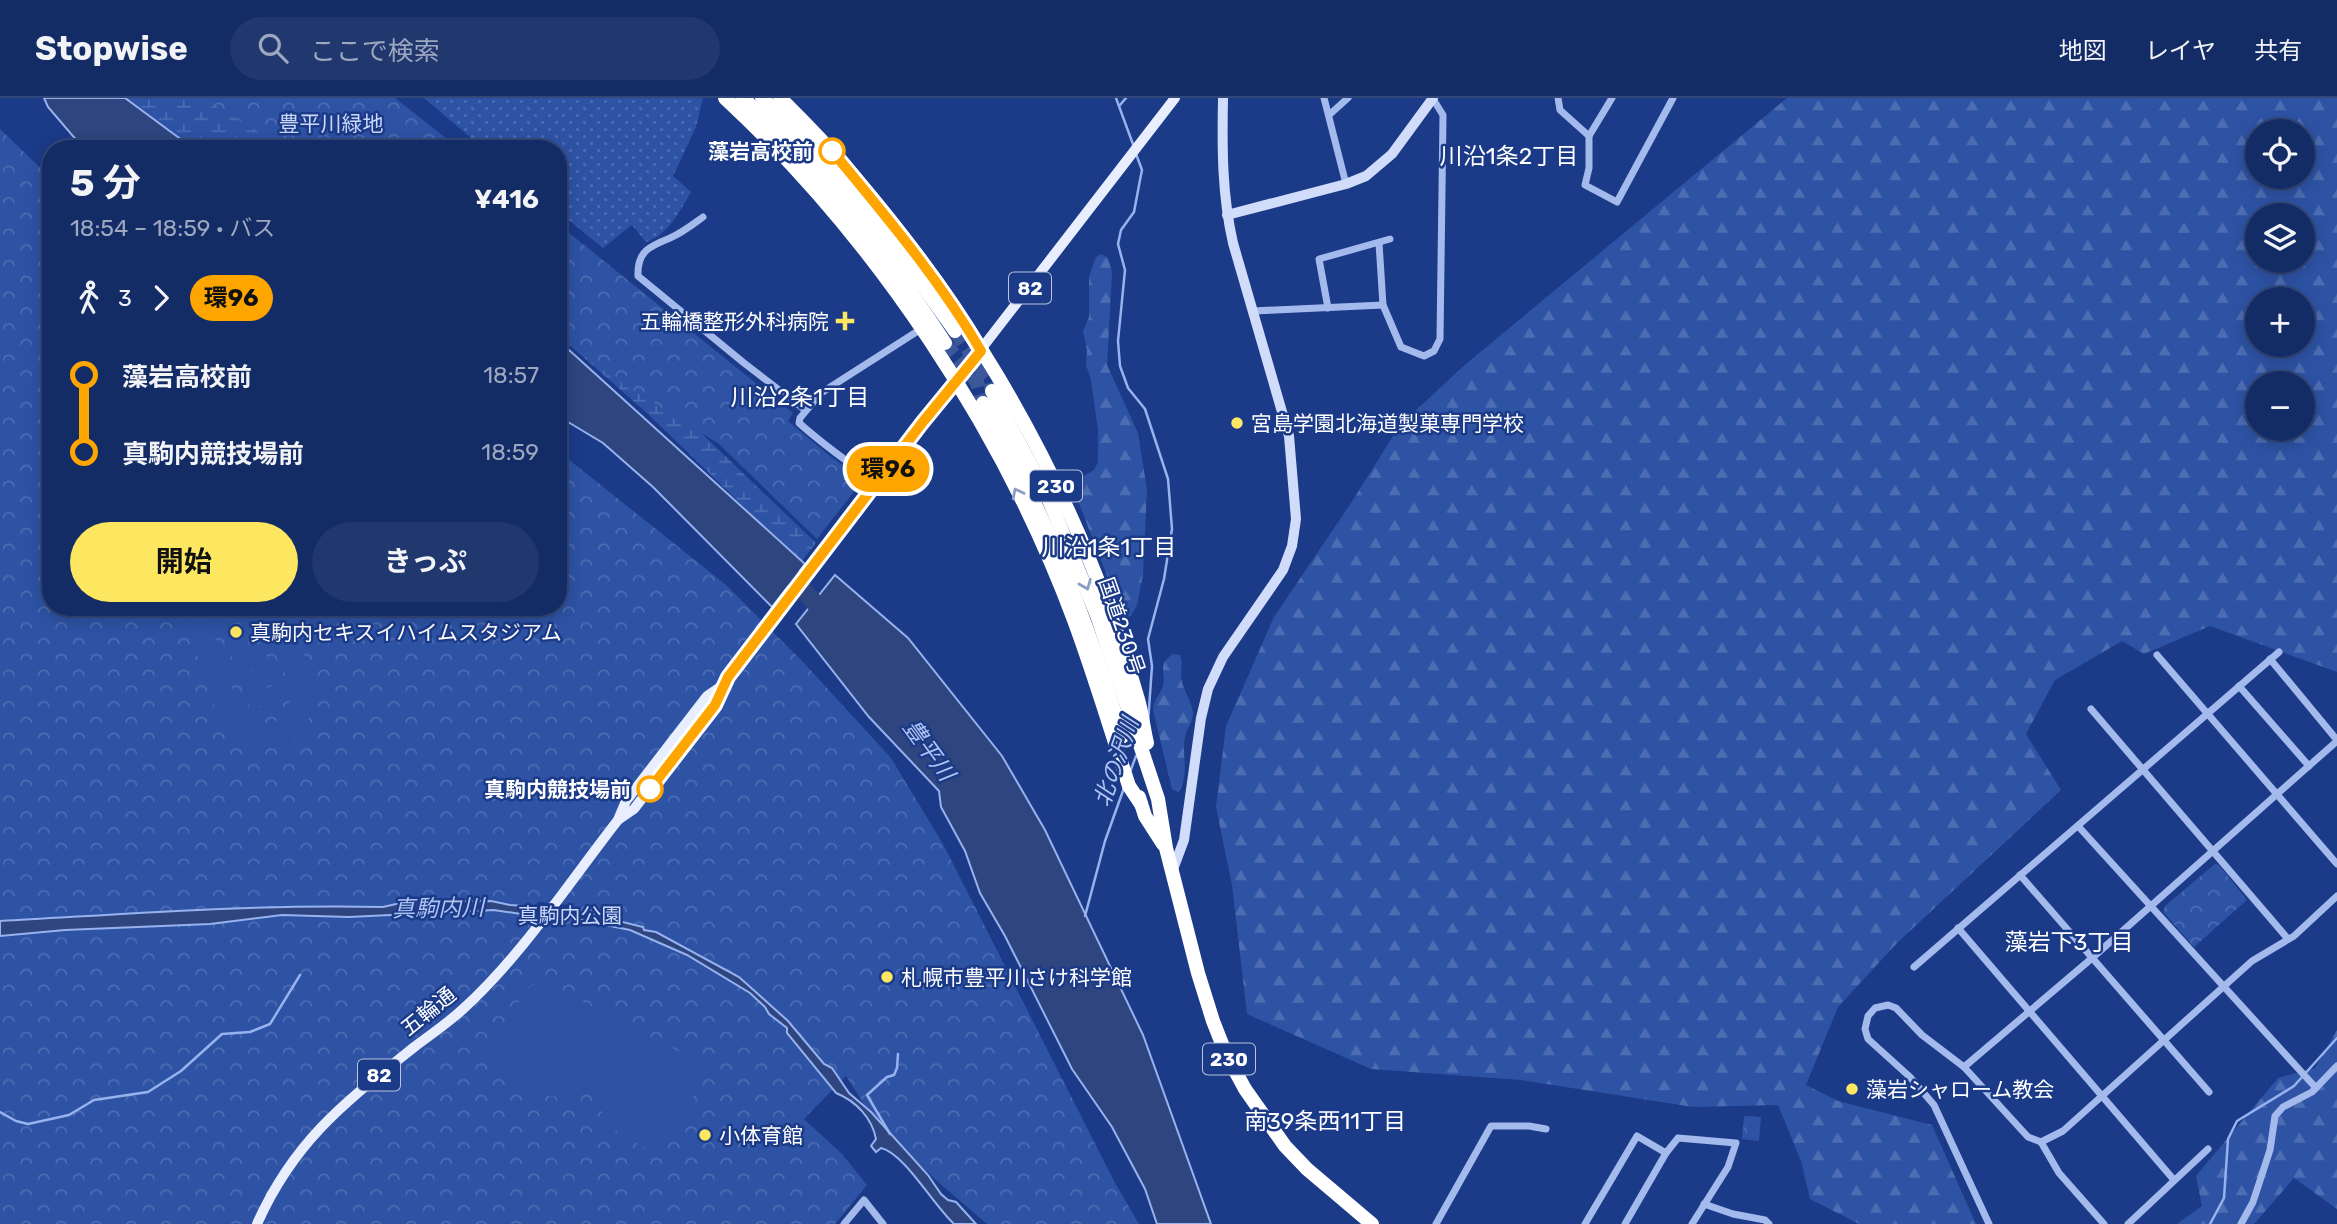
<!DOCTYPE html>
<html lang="ja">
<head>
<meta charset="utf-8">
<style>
  body { margin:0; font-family:Rubik,"Noto Sans JP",sans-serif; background:#21386f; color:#f1f3f6; height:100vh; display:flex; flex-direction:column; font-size:26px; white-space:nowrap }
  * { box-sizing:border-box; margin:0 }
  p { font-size:23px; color:#9da7bf }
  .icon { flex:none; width:38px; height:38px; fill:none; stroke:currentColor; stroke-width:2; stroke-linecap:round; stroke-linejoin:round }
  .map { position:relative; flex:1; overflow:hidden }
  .panel { position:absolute; left:42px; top:42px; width:525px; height:476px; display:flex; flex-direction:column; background:#142c66; border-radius:28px; box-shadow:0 4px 18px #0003,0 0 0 2px #33487a }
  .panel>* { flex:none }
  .badge { padding:0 14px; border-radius:23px; font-size:24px; line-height:46px }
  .buttons { position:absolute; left:2245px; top:21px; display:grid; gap:14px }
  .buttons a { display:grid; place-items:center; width:70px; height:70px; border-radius:50%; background:#142c66; box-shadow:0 4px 18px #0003,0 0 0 2px #33487a; font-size:35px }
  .map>.badge { position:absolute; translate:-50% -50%; box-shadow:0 0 0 4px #fff }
  .legs { display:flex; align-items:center; gap:10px; height:77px; padding:0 28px; font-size:23px }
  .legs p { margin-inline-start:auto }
  .head { display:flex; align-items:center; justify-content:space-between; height:119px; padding:0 28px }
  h1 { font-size:38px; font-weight:700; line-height:52px }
  .action { display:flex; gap:14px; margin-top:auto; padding:14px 28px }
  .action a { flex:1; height:80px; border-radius:42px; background:#fde761; color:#111; font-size:28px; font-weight:700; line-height:80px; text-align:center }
  .action a+a { background:#21386f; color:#f1f3f6 }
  ul { padding:0 28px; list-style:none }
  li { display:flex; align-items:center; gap:24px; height:77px; font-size:26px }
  li i { display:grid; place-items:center; width:10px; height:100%; margin:0 9px; background:currentColor }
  li i::after { content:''; width:18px; height:18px; margin:-9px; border:5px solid; border-radius:50%; background:#142c66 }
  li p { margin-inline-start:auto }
  li:first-child i { background:linear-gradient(#0000 50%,currentColor 0) }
  li:last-child i { background:linear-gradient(currentColor 50%,#0000 0) }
  header { display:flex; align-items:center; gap:42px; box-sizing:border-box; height:98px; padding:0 35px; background:#142c66; border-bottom:2px solid #33487a }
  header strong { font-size:33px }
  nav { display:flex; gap:38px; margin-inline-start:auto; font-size:24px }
  .search { width:490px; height:63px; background:#21386f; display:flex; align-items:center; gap:18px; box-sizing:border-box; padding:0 24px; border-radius:38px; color:#9da7bf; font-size:26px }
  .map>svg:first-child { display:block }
  .grass { fill:url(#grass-dots) }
  .forest { fill:url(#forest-firs); fill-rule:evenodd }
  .wetland { fill:url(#wetland-marsh) }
  .park { fill:url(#park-crowns) }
  .pitch { fill:#2e53a5 }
  .water { fill:#2e457f; stroke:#97b2ee; stroke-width:2 }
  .pier { fill:#1b3a88 }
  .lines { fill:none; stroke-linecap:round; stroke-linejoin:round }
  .stream { stroke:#97b2ee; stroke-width:2.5 }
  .river { stroke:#2e457f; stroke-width:18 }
  .highway-tunnel { stroke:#3d589a; stroke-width:14; stroke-dasharray:14 7; stroke-linecap:butt }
  .street { stroke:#a4baec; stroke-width:7 }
  .secondary { stroke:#d0dcf9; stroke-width:10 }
  .primary { stroke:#e9eeff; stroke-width:10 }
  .highway { stroke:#fff; stroke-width:14 }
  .oneway { stroke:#8d9cc4 }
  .line-1-casing { stroke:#fff; stroke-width:16 }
  .line-1 { stroke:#ffa500; stroke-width:10 }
  .stop-1-dot { fill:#fff; stroke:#ffa500; stroke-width:3.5 }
  .poi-dot { fill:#fde761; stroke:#1b3a88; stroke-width:2.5 }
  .labels { text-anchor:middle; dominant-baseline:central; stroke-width:5; stroke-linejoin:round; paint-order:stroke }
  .shield { fill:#1b3a88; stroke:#bbc4db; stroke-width:2 }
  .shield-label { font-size:19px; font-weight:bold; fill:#fff }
  .park-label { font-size:21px; fill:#c9d8f9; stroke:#1b3a88 }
  .stop-label { font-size:21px; font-weight:bold; fill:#fff; stroke:#1b3a88; text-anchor:end }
  .poi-label { font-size:21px; fill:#fff; stroke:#1b3a88; text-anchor:start }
  .street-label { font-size:21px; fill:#fff; stroke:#1b3a88 }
  .neighbourhood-label { font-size:23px; fill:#fff; stroke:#1b3a88 }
  .water-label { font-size:23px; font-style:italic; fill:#afc4f3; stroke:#1b3a88 }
</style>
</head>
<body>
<header>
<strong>Stopwise</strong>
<div class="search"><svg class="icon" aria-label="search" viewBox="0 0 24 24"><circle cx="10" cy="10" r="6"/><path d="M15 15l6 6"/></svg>ここで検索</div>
<nav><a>地図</a><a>レイヤ</a><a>共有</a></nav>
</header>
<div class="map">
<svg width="2337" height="1126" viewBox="0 0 2337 1126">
  <defs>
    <pattern id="grass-dots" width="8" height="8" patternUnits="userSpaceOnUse" patternTransform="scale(1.75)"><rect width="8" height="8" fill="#2e53a5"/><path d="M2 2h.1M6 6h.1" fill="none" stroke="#4d6db2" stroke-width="1.8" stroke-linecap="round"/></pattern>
    <pattern id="forest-firs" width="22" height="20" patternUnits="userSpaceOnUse" patternTransform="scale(1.75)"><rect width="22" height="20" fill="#2e53a5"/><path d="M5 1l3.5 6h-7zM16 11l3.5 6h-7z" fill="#4d6db2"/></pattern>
    <pattern id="wetland-marsh" width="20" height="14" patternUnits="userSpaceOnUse" patternTransform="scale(1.75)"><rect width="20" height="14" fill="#2e53a5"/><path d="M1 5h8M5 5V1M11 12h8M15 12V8" fill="none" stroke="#4d6db2"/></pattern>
    <pattern id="park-crowns" width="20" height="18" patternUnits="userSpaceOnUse" patternTransform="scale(1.75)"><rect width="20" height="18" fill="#2e53a5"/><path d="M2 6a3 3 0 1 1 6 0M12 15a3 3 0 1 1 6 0" fill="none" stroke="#4d6db2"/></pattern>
  </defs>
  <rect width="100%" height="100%" fill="#1b3a88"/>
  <path class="grass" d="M424,0h279l-7,29 -23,49 18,16c-11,19 -23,43 -45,50l-14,-17 -29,23 -45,-37v-62h-74z"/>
  <g class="forest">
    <path d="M1787,0h550v574l-127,-46 -66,28 -22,-13 -67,39 -29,54 35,56 -164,153 -59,64 -32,78 32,16 94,24 44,99h-117l-49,-25 -9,-38 -23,-56 -85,2 -172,-27 -150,-11 -124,-55 -15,-129 -16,-78 10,-81 48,-109 77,-114 49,-78 67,-62zM2258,33h45v46h-45zM2258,117h45v46h-45zM2258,201h45v46h-45zM2258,285h45v46h-45z"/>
    <path d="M1101,156l7,4 4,14 -5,93 31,68 9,57 -4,85 -6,30 -6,11 -8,1 -50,-129 2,-7 19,-11 4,-8v-32l-7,-50 -5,-15 1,-15 -4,-19 6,-14v-40l7,-20z"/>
    <path d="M1173,556l7,1c3,8 1,13 1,21 1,13 11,25 12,37 0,8 -5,14 -7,20 -6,19 5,43 -8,59l-6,-3 -19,-79c1,-10 5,-13 9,-21 6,-15 -7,-23 11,-35z"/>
    <path d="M2337,932v179l-43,-31 -40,46h-77l25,-18 -6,-30 82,-98 37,-10z"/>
  </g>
  <g class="wetland">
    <path d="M110,0h116l78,51h-156z"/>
    <path d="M558,215l136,113 122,117 -15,19 -154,-149 -89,-78z"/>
  </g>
  <g class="park">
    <path d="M202,0h193l65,51h-173z"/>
    <path d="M0,31l51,49v429h507v-156l167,133 79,79 87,95 52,86 171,337 25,43h-152l-50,-43 -63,-61 -28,-44 -42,43 38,35 25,31 -32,39h-835z"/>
    <path d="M558,126l235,189 -5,8 42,35 33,24 -46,59 -98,-95 -104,-65 -57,-44z"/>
    <path d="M2215,766l4,1 28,35 -53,47 -31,-35 2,-6z"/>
    <path d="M1744,1018l17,1 -2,24 -17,-2z"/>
  </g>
  <g class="pitch">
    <path d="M181,509h24l34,103c19,29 59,10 50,-23l-26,-80h24c7,24 29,72 26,95 -5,52 -70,61 -95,16z"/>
    <path d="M229,509h22l3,10 -31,10 -6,-16z"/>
    <path d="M256,524l5,15 -32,11 -5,-16z"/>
    <path d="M263,545l5,16 -32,10 -5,-15z"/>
    <path d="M270,566l4,15 -31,10 -5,-14z"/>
    <path d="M276,587l5,14 -31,10 -5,-14z"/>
    <path d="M545,884l156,81 4,11 -44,81c-41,-20 -68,-30 -65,-81 -5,7 -8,16 -17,20 -21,11 -86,-10 -86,-36 -1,-25 24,-51 37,-72z"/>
  </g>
  <g class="water">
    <path d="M44,0h81l69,51h-110l-36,-42z"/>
    <path d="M558,242l247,224 -33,43 -119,-120 -50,-44 -45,-27z"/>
    <path d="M835,477l73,63 94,118 43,74 98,205 68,189h-54l-12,-35 -33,-62 -40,-58 -67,-133 -25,-43 -15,-42 -24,-44 -2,-16 -70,-74 -73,-93z"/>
    <path d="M491,803l19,4 60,4 73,18 1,3 12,2 83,45 49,44 36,43 8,4 17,25 22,19 57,63 13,19 7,6 8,2 20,22h-22c-20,-18 -50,-71 -73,-76l-5,4 -5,-6 5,-7c-4,-21 -20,-38 -40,-46l-49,-60v-5l-18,-14 -4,-7 -15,-14 -63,-38 -57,-25 -59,-12 -4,3 -73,-11 -145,7 -67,-2 -72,9 -145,6 -65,6v-15c128,-7 255,-17 383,-14l22,-5z"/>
  </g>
  <path class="pier" d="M538,804l31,3 -12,16 -31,-4z"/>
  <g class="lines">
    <g class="stream">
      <path d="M1116,0l18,49"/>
      <path d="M1120,7l6,-7"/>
      <path d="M1136,56l6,16 -2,10 -6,32 -13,18 -3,14 7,26 -7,71 2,25 8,22 17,21 23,70 4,50 -8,50 -16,60 4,27 -4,57"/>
      <path d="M1130,674l6,-16"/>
      <path d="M1085,818l20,-75 19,-53"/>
      <path d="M0,1014l16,9 12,3 41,-9 25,-15 54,-8 33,-21 41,-37 28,-2 20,-8 30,-49"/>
      <path d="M890,1036l-23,-39 20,-18 7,-2 3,-7 1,-14"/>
      <path d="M2210,1126l14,-26 4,-59 9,-18 57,-35 43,-48"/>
    </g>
    <path class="river" d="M779,464l48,55"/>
    <g class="highway-tunnel">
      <path d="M955,233l35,50 2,10"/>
      <path d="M945,245l32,39 6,21"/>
    </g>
    <g class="street">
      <path d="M1324,0l22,86"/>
      <path d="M1558,0l2,12 29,26v32l-4,17 32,17 56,-104"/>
      <path d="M1329,17l19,-17"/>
      <path d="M1589,38l23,-38"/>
      <path d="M703,119c-11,8 -21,16 -33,21 -20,8 -33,13 -32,38l106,87 61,47"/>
      <path d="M1379,145l4,62"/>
      <path d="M1328,210l-9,-49 71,-20"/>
      <path d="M1253,213l130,-6 18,42 23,9 10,-5 6,-12 3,-224 -10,-16"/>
      <path d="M878,385c-28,-19 -54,-38 -79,-60l1,-5 21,-25 100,-64"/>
      <path d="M2157,557l180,209"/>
      <path d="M2270,561l67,81"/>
      <path d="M2239,588l70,80"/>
      <path d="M2091,611l197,230"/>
      <path d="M2078,728l238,262"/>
      <path d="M2020,777l189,217"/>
      <path d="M1958,830l216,252"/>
      <path d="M1914,869l365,-315"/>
      <path d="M1964,969l127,-108 246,-218"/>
      <path d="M2041,1044l18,31 45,51"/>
      <path d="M1704,1106l29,10 32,6 4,4"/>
      <path d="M844,1126l20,-24 19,24"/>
      <path d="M1436,1126l55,-98h38l17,3"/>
      <path d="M1585,1126l52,-88 29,17"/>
      <path d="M1625,1126l41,-71 12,-15 58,5 -8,24 -36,57"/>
      <path d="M1989,1126l-55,-119 -24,-28 -42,-38 -3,-10 3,-13 7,-8 13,-3 8,3 26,27 42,32 64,70 13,5 22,-11 189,-170 42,-25 43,-40"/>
      <path d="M2128,1126l80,-75"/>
      <path d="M2241,1126l12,-22 17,-52 5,-34 8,-9 29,-15 25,-26"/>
    </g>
    <g class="secondary">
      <path d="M1227,117l119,-31 20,-8 26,-22 41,-56"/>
      <path d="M1172,774l12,-32 17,-122 7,-29 15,-32 60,-87 9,-24 4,-27 -7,-83 -56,-193c-11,-48 -11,-95 -10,-145"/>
    </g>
    <g class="primary">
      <path d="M618,722l16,-11 81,-104 13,-28 447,-579"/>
      <path d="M257,1126c37,-83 87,-121 156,-176 17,-13 35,-25 50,-39 60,-55 105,-125 155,-189l8,-19 81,-105 16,-11"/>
    </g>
    <g class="highway">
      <path d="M725,0c151,140 277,329 349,522 20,54 37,111 55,166l12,18"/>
      <path d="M743,0c77,73 144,156 202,245"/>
      <path d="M762,0c73,71 135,150 193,233"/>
      <path d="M780,0c165,161 293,376 357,598 5,15 6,31 10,47"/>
      <path d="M992,293l57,109 48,115 61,184 8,49 32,125 15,48 13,33 19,35 40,57 22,23 65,55"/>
      <path d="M983,305c60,106 105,217 139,334"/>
      <path d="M1139,699l6,19 18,28"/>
    </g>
  </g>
  <defs><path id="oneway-chevron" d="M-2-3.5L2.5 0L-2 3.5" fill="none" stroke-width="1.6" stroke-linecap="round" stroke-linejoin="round" transform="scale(1.75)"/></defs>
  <g class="oneway">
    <use href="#oneway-chevron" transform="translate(1017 395) rotate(-117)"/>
    <use href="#oneway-chevron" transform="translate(1086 487) rotate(68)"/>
  </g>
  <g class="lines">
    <defs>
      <path id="line-1" d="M650,691l65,-84 13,-28 194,-254 59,-72c-42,-72 -96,-136 -149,-200"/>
    </defs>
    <use href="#line-1" class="line-1-casing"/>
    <use href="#line-1" class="line-1"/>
  </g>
  <g class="stop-1-dot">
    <circle cx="832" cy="53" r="12"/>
    <circle cx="650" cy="691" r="12"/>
  </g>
  <g class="poi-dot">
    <path d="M841.5 212.5h7v7h7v7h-7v7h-7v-7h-7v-7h7z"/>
    <circle cx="1237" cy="325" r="7"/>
    <circle cx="236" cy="534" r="7"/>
    <circle cx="887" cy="879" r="7"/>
    <circle cx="1852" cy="991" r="7"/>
    <circle cx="705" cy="1037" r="7"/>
  </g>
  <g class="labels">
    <g class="shield">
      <rect x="1009" y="174.5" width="42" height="31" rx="5"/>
      <rect x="1030" y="372.5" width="52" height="31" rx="5"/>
      <rect x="1203" y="945.5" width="52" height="31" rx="5"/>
      <rect x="358" y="961.5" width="42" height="31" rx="5"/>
    </g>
    <g class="shield-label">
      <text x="1030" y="190">82</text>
      <text x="1056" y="388">230</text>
      <text x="1229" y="961">230</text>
      <text x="379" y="977">82</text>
    </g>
    <g class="park-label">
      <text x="331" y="25">豊平川緑地</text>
      <text x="570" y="817">真駒内公園</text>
    </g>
    <g class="stop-label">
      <text x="813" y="53">藻岩高校前</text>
      <text x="631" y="691">真駒内競技場前</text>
    </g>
    <g class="poi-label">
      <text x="829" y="223" text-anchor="end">五輪橋整形外科病院</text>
      <text x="1251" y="325">宮島学園北海道製菓専門学校</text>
      <text x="250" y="534">真駒内セキスイハイムスタジアム</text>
      <text x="901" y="879">札幌市豊平川さけ科学館</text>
      <text x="1866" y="991">藻岩シャローム教会</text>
      <text x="719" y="1037">小体育館</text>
    </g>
    <g class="street-label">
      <text transform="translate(1122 528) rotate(71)">国道230号</text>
      <text transform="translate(428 913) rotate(-39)">五輪通</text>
    </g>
    <g class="neighbourhood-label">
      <text x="1509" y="58">川沿1条2丁目</text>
      <text x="800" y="299">川沿2条1丁目</text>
      <text x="1109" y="449">川沿1条1丁目</text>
      <text x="2069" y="844">藻岩下3丁目</text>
      <text x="1325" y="1023">南39条西11丁目</text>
    </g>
    <g class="water-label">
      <text transform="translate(929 652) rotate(54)">豊平川</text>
      <text transform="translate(1116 664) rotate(-71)">北の沢川</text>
      <text transform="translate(438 810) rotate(-1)">真駒内川</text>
    </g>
  </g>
</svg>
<div class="buttons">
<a><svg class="icon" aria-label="locate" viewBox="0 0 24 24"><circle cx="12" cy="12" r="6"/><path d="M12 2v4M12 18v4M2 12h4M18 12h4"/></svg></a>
<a><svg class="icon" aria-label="layers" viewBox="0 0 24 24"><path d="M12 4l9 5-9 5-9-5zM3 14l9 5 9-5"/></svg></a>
<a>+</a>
<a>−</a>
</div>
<b class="badge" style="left:888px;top:371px;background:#ffa500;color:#111">環96</b>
<section class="panel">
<div class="head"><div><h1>5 分</h1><p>18:54 – 18:59 · バス</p></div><b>¥416</b></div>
<div class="legs"><svg class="icon" aria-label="walk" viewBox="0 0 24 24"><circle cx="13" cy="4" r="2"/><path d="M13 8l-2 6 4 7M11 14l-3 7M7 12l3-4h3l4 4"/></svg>3<svg class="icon" aria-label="forward" viewBox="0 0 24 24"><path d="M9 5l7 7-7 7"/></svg><b class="badge" style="background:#ffa500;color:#111">環96</b></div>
<ul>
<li><i style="color:#ffa500"></i><b>藻岩高校前</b><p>18:57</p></li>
<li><i style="color:#ffa500"></i><b>真駒内競技場前</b><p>18:59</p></li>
</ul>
<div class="action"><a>開始</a><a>きっぷ</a></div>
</section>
</div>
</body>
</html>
